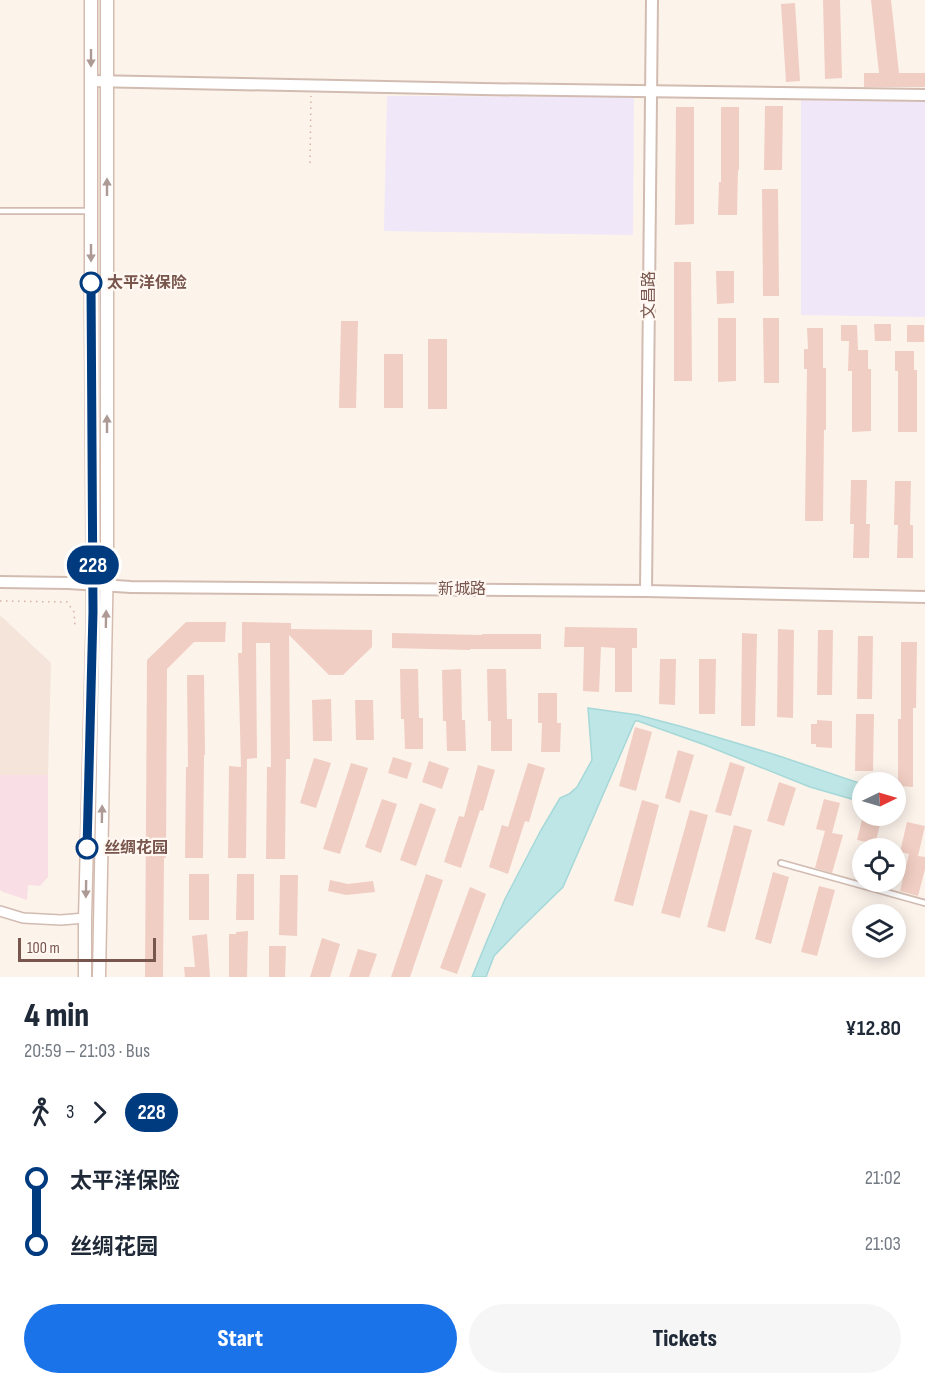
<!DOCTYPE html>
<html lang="en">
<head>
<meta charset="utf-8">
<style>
  body { margin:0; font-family:"Sofia Sans Condensed","Noto Sans SC",sans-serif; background:#f6f6f7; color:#1f2937; height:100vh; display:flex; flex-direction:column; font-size:22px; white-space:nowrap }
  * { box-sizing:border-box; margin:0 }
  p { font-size:20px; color:#747a83 }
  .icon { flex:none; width:33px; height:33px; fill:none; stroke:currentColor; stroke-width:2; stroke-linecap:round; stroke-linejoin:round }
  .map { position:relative; height:977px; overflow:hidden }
  .drawer { display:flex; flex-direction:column; background:#fff; flex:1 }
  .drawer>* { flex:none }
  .badge { padding:0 12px; border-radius:20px; font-size:21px; line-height:39px }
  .needle { width:39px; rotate:85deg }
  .tools { position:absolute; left:852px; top:772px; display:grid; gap:12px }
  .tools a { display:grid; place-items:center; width:54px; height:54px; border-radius:50%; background:#fff; box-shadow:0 3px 15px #0003; font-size:30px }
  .scale { position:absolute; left:18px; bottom:15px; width:138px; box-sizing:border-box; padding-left:6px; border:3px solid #78564d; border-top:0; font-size:16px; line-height:21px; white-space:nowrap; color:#78564d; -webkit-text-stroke:4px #fff7f1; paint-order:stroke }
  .map>.badge { position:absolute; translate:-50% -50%; box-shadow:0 0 0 3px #fff }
  .legs { display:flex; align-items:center; gap:9px; height:66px; padding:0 24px; font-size:20px }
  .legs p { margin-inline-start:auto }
  .head { display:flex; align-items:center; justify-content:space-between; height:102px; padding:0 24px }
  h1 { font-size:33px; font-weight:800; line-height:45px }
  .button { display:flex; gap:12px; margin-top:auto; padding:12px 24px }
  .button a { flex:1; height:69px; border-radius:36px; background:#1a73e8; color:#fff; font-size:24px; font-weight:800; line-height:69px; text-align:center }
  .button a+a { background:#f6f6f7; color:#1f2937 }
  ul { padding:0 24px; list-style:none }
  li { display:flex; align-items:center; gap:21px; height:66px; font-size:22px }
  li i { display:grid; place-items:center; width:9px; height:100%; margin:0 8px; background:currentColor }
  li i::after { content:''; width:15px; height:15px; margin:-8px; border:4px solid; border-radius:50%; background:#fff }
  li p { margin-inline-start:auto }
  li:first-child i { background:linear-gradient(#0000 50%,currentColor 0) }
  li:last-child i { background:linear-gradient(currentColor 50%,#0000 0) }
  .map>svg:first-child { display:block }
  .residential { fill:#f4e4d9 }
  .education { fill:#f0e7f9 }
  .medical { fill:#fadee5 }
  .water { fill:#bfe6e6; stroke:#a5d8d8; stroke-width:1.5 }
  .building { fill:#f1cec3 }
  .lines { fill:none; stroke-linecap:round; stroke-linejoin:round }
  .service-casing { stroke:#d2bcb2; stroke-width:8 }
  .minor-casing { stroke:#d2bcb2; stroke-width:12 }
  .tertiary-casing { stroke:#d2bcb2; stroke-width:14 }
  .secondary-casing { stroke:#d4bbaf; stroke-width:15 }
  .path { stroke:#d7b1a5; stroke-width:1.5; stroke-dasharray:1.5 4.5; stroke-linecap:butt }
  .service { stroke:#fff; stroke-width:4.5 }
  .minor { stroke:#fff; stroke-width:9 }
  .tertiary { stroke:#fff; stroke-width:10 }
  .secondary { stroke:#fff; stroke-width:12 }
  .oneway { fill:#ae9a94 }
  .line-1-casing { stroke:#fff; stroke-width:14 }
  .line-1 { stroke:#003b80; stroke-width:9 }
  .stop-1-dot { fill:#fff; stroke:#003b80; stroke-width:3 }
  .labels { text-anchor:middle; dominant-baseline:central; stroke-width:4.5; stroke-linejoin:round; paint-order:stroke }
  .stop-label { font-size:16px; font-weight:bold; fill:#78564d; stroke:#fff7f1; text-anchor:start }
  .street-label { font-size:16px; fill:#78564d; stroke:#fff7f1 }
</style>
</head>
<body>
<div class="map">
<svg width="925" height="977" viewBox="0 0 925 977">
  <rect width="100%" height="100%" fill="#fcf3eb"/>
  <path class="residential" d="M0,616l2,1 49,46 -3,112h-48z"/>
  <g class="education">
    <path d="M387,96l247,1 -1,138 -249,-4z"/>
    <path d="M801,100l124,2v215l-124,-2z"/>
  </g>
  <path class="medical" d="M0,775h48v102l-8,9 -12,-1 -1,15 -24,-8 -3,-2z"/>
  <path class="water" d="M588,708l50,7 45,12 93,28 86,29v18l-52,-15 -105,-42 -67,-24h-3l-72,166 -44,43 -25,26 -8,21h-14l16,-39 17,-39 36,-69 19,-32 9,-4 8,-7 15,-27z"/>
  <g class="building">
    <path d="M823,0h17l2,78 -17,1z"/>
    <path d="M871,0h20l8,73h26v14h-61v-14h15z"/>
    <path d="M795,3l5,78 -14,1 -5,-78z"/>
    <path d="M765,106h18l-1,64h-18z"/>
    <path d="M676,107h18v117l-19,1z"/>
    <path d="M721,107h18v63h-1l-1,45h-19l1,-33h2z"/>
    <path d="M762,189h16l1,107h-16z"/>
    <path d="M674,262h17l1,119h-18z"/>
    <path d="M716,271h18v32l-17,1z"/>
    <path d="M718,318h18v63l-18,1z"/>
    <path d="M763,318h16v65h-15z"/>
    <path d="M341,321h17l-2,87h-17z"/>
    <path d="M874,324h17v17h-16z"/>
    <path d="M841,325h16l1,25h10v19h3v62l-19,1v-61h-4l1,-30h-8z"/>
    <rect x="907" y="325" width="17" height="17"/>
    <path d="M807,328h16v40h3v62h-2l-1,91h-18l2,-152h-3v-20h4z"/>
    <rect x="428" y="339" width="19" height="70"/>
    <path d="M895,351h19v19h3v62h-19v-61h-3z"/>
    <rect x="384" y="354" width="19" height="54"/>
    <path d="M851,480h16l-1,44h4l-1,34h-16l1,-34h-4z"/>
    <path d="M895,481h16l-1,44h3v33h-16l1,-33h-4z"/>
    <path d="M186,622h40l-1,20h-31l-27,27 -1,189h-2l-1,119h-18l2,-317z"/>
    <path d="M242,622l49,1v6l81,1v17l-29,28h-14l-40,-40 1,124h-4l-1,100h-19l1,-92h4l-1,-124h-14l1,115 -10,1 -1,99h-18l1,-92 12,1 -3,-114h4z"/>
    <path d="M565,627l72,1v20h-5v44h-17v-44l-14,-1 -2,45 -16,-1 1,-44h-20z"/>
    <path d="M778,629l16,1 -1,88 -16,-1z"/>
    <path d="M818,630h15l-1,65h-15z"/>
    <path d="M392,633l90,2v-1h59v15h-71v1l-78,-2z"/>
    <path d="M742,633l15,1 -2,92h-14z"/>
    <path d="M858,636h15l-1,63h-15z"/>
    <path d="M901,642h16l-1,66h-3v79l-15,-1v-67h3z"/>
    <path d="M660,659h16l-1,46 -16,-1z"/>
    <path d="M699,659h17l-1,55h-16z"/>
    <path d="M400,669h18l1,49h4v31h-18l-1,-30h-3z"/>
    <path d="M461,669l1,51h3l1,31h-19l-1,-30h-3l-1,-51z"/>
    <path d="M487,669h19l1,50h5v32h-21v-30h-3z"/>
    <path d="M187,675h17l1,80h-1l-1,103h-18l1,-91h2z"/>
    <path d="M538,693h19v30h4l-1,29h-19l1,-29h-4z"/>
    <path d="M331,699l1,42h-19l-1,-41z"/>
    <path d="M355,700h18l1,40h-18z"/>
    <path d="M856,714h18l-1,57h-18z"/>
    <path d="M817,720l15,1v27l-16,-1v-3h-5v-20h6z"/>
    <path d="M635,727l17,5 -16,59 -17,-5z"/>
    <path d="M678,750l16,5 -14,48 -15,-5z"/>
    <path d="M393,757l19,6 -5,16 -19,-6z"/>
    <path d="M314,758l17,5 -15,45 -16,-5z"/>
    <path d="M429,761l20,7 -7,21 -20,-7z"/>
    <path d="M730,762l15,5 -14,49 -16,-4z"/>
    <path d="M351,763l17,5 -28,86 -17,-5z"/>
    <path d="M528,763l17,5 -16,54 -4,-1 -17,53 -19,-7 13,-42 6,2z"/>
    <path d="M478,765l17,5 -12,41 -3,-1 -19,58 -17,-6 15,-46 5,1z"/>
    <path d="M779,782l17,6 -12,38 -17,-5z"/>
    <path d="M382,799l15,5 -16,49 -16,-6z"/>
    <path d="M824,799l16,4 -8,30 11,2 -11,38 -17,-5 10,-37 -9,-2z"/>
    <path d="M642,800l17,5 -26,101 -19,-5z"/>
    <path d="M420,803l16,6 -20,57 -16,-6z"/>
    <path d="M690,810l18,5 -28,103 -19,-5z"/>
    <path d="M863,816h19l-8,33h-9l2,-7 -10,-2z"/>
    <path d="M907,822l18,4 -7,30 7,1v12l-7,27 -18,-5 9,-37 -9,-2z"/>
    <path d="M734,825l18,5 -27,102 -18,-5z"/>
    <path d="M773,872l16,5 -18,67 -16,-5z"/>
    <rect x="189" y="874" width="20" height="46"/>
    <path d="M237,874h17v46h-18z"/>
    <path d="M426,874l17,6 -33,97h-19z"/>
    <path d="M280,875h18l-1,61 -18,-1z"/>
    <path d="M330,880l18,4 25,-3 2,11 -29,3 -18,-4z"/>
    <path d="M819,886l16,4 -18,66 -16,-4z"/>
    <path d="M470,887l16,7 -29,80 -17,-6z"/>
    <path d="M248,931l-1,46h-18v-43h7v-2z"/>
    <path d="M207,934l3,43h-25l-1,-10h11l-3,-31z"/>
    <path d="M322,938l18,6 -10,33h-20z"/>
    <path d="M269,946h17l-1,31h-16z"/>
    <path d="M358,949l19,5 -8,23h-20z"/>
  </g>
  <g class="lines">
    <defs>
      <g id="service">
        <path d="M0,211h90"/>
        <path d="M781,863l144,40"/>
      </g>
      <path id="minor" d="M0,911l23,7 38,2 24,-2"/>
      <g id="tertiary">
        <path d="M91,81l391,8 443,6"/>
        <path d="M0,582l68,1 63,4 515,4 279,6"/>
        <path d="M646,591l6,-591"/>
      </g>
      <g id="secondary">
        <path d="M85,977v-59l8,-306 -2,-300v-312"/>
        <path d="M99,977l8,-421v-556"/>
      </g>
    </defs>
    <use href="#service" class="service-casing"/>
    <use href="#minor" class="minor-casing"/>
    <use href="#tertiary" class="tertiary-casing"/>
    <use href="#secondary" class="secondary-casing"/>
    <g class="path">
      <path d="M310,163l1,-67"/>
      <path d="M0,601l67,1 7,10 1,14"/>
    </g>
    <use href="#service" class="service"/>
    <use href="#minor" class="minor"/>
    <use href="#tertiary" class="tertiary"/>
    <use href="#secondary" class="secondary"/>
  </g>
  <defs><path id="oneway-solid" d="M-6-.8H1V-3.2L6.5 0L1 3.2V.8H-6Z" transform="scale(1.5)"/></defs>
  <g class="oneway">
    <use href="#oneway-solid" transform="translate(91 58) rotate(90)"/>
    <use href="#oneway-solid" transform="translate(107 187) rotate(-90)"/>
    <use href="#oneway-solid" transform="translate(91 253) rotate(90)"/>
    <use href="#oneway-solid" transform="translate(107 424) rotate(-90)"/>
    <use href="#oneway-solid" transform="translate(106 619) rotate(-89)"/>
    <use href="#oneway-solid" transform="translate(102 814) rotate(-89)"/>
    <use href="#oneway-solid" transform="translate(86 889) rotate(91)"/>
  </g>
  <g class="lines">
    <defs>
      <path id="line-1" d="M87,848l6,-236 -2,-329"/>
    </defs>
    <use href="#line-1" class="line-1-casing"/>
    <use href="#line-1" class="line-1"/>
  </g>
  <g class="stop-1-dot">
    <circle cx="91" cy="283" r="10"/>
    <circle cx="87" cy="848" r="10"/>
  </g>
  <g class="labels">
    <g class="stop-label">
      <text x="107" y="283">太平洋保险</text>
      <text x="104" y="848">丝绸花园</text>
    </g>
    <g class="street-label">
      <text transform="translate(649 295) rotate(-90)">文昌路</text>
      <text x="462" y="589">新城路</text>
    </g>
  </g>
</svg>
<div class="tools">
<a><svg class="needle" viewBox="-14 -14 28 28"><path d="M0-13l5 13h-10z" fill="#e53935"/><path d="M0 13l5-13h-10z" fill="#747a83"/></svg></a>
<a><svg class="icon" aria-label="locate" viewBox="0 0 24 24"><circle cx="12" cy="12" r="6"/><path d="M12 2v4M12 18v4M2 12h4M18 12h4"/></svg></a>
<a><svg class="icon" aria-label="layers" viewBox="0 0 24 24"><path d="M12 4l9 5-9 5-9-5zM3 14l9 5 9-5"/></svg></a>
</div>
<div class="scale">100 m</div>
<b class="badge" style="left:93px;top:565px;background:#003b80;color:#fff">228</b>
</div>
<section class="drawer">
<div class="head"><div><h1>4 min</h1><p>20:59 – 21:03 · Bus</p></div><b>¥12.80</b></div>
<div class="legs"><svg class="icon" aria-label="walk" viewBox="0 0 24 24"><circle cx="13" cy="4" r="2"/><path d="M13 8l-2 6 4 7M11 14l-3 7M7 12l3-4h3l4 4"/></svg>3<svg class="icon" aria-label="forward" viewBox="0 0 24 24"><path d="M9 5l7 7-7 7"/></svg><b class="badge" style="background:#003b80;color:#fff">228</b></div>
<ul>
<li><i style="color:#003b80"></i><b>太平洋保险</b><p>21:02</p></li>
<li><i style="color:#003b80"></i><b>丝绸花园</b><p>21:03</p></li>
</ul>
<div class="button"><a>Start</a><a>Tickets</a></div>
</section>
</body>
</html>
